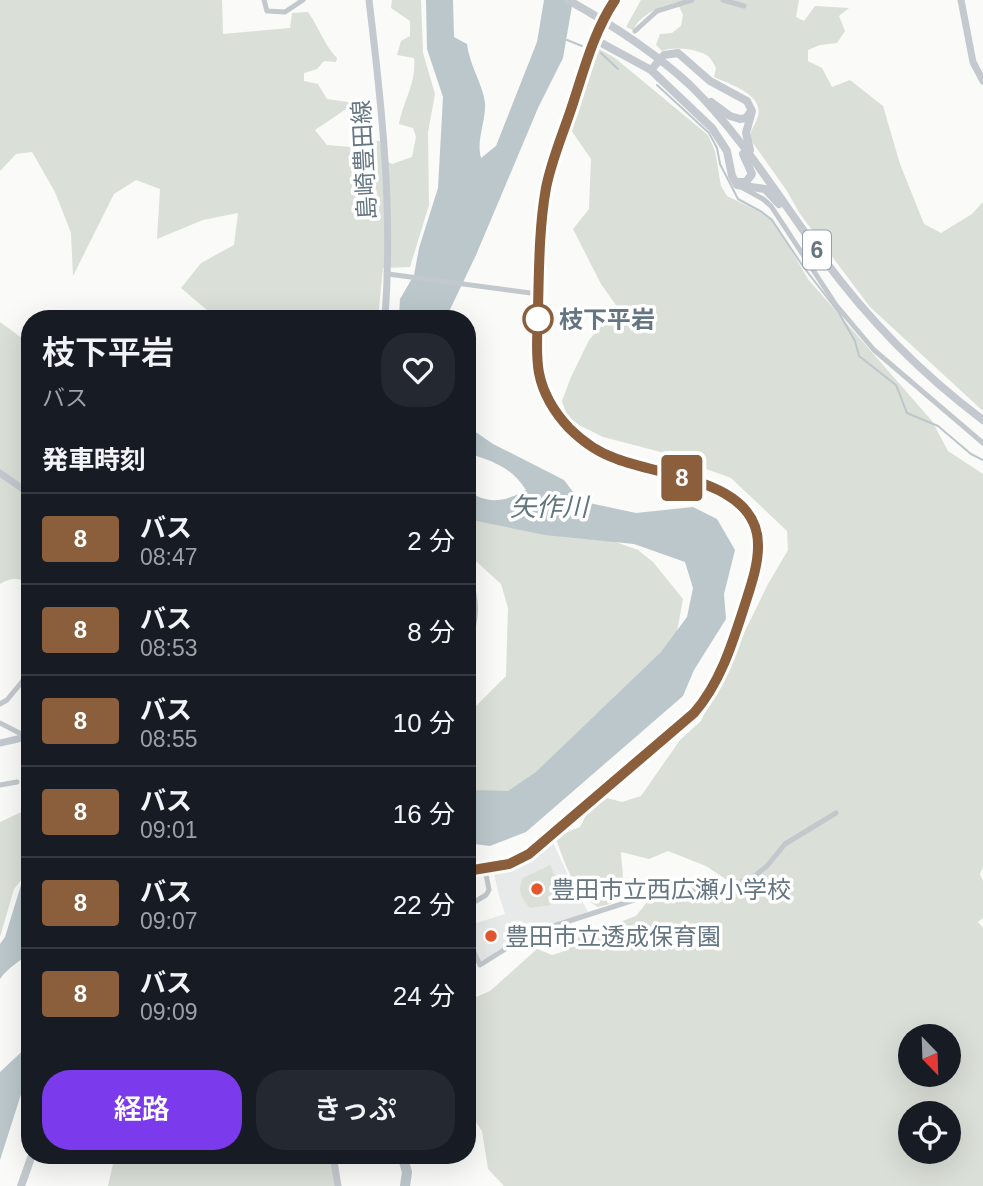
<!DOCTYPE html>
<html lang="ja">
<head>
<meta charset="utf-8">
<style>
  body { margin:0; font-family:Helvetica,"Noto Sans JP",sans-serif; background:#242831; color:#f1f3f6; height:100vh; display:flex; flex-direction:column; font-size:26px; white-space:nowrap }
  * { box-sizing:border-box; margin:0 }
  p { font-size:23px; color:#9ea1a6 }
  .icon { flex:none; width:38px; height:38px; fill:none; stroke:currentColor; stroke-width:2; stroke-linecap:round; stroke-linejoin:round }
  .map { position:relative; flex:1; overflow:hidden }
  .details { position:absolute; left:21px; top:310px; width:455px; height:854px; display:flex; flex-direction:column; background:#171b24; border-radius:28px; box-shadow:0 7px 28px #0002 }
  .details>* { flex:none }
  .badge { padding:0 14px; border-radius:5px; font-size:24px; line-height:46px }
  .needle { width:46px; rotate:157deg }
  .controls { position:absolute; left:898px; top:1024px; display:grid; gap:14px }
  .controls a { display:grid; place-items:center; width:63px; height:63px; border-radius:50%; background:#171b24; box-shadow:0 7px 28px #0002; font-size:35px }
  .map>.badge { position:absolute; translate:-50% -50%; box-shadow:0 0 0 4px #fff }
  h2 { padding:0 21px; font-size:26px; line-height:63px }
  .round { display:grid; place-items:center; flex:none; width:74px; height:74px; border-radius:28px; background:#242831 }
  .overview { display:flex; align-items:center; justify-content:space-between; height:119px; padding:0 21px }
  h1 { font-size:33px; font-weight:600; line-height:52px }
  .action { display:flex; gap:14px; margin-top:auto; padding:14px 21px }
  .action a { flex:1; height:80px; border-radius:28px; background:#7c3aed; color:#fff; font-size:28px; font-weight:600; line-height:80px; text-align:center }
  .action a+a { background:#242831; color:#f1f3f6 }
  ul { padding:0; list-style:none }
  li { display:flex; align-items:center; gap:21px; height:91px; padding:0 21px; border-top:2px solid #363941 }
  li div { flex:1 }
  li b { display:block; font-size:26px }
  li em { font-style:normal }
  li .badge { min-width:77px; font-weight:700; text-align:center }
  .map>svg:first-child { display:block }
  .built { fill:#e8e9e9 }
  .green { fill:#dadfd7; fill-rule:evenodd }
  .water { fill:#bbc7cb }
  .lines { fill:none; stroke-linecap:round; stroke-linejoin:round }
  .stream { stroke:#bbc7cb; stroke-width:2 }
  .river { stroke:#bbc7cb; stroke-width:10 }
  .street { stroke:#c3c8cc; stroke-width:5 }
  .secondary { stroke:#c3c9ce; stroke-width:7 }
  .primary { stroke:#c3c9ce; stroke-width:8 }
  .line-casing { stroke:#fff; stroke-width:16 }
  .line { stroke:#8b5e3c; stroke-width:10 }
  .stop-dot { fill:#fff; stroke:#8b5e3c; stroke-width:3.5 }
  .poi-dot { fill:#e4572e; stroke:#fff; stroke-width:2.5 }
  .labels { text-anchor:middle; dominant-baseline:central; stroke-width:7; stroke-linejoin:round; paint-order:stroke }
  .shield { fill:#fff; stroke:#939fa8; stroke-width:2 }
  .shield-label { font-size:23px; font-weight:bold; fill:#657683 }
  .street-label { font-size:24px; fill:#657683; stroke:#fff }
  .stop-label { font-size:24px; font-weight:bold; fill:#657683; stroke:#fff; text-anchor:start }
  .poi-label { font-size:24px; fill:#657683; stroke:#fff; text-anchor:start }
  .water-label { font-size:26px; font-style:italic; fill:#60757c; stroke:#fff }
</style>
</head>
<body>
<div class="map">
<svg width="983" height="1186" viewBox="0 0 983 1186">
  <rect width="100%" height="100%" fill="#fafaf8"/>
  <path class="built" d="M552,840l16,35 20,37 -73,28 -1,5 -33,17 -5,-4 -9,-32 38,-12 -7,-22 -4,-19 17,-3 13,-6z"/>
  <g class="green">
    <path d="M0,0h222l1,34 67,-6 2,-15 16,-1c11,15 16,33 29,46l-1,4 -12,-1 -7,8 -13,4v8l14,3 9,15 28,4 -40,27 12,15 25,2 10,-7 18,1 4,19 8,4 20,-7 4,-20 -3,-9 -14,-4c4,-23 18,-42 15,-66l-17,-3 4,-14 9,-5v-15l-19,-13 1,-8h29l2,53 12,41 -7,38 1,73 -19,62 -27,1 -5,50h-165l1,-2 -33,-28 20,-25 33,-18 4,-32 -35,7 -46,19 3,-50 -24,-9 -22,14 -41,82 -2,-43 -16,-41 -23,-40 -16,2 -16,17z"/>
    <path d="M641,0h158l-3,17 8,4 11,-15 34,2 -10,8 6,15 -8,12 -17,2 -12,5v11l14,7 10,19 18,-7 33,26 17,58 24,60 17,9 31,-19 11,-12v209l-113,-104 -70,-93 -13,-23 -37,-52c0,-9 4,-12 7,-20 10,-24 -28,-35 -43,-42l2,-9c-2,-4 -4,-8 -7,-11 -9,-8 -36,-11 -47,-6l-6,-6 4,-11 12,-1 9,-7 2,-11 -6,-13c-18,5 -35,11 -44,28l-7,-3z"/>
    <path d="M599,49l16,9 93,77 7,16 6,35 6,10 45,22 36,61 124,142 16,30 35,23v393l-3,7 3,7v37l-5,4 5,6v258h-479l-16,-17 -6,-38 -15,-22v-108l23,-10 47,-42 15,6 13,-4 14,-14 57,-21 11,-14 75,-10 5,-12 -21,-14 -38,-15 -19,8 -28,-7c1,22 6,30 -7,51l-16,4c-25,-14 -33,-45 -43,-70l25,-10 8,-16 19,-13 15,4 19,-6 39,-56 21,-19 67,-137 20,-34 -1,-19 -56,-53 -74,-27 -54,-14 -24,-12 -12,-9 -5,-15 9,-24 18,-37 29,-32 -17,-24 -28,-55 16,-20 2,-50 -20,-29zM910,1036h38v38h-38zM910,1113h38v39h-38z"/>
    <path d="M0,322l30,22v239c-12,-5 -19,-6 -30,1z"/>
    <path d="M467,515l132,21 39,14 15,12 30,37 -7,38 -121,124 -53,39 -35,-3v-82l39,-39 2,-68 -7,-24 -34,-31z"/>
    <path d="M30,808v61l-16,20 -14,48v-115z"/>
    <path d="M550,865l8,19v7l-11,6 4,8 -21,3c-9,-10 -13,-18 -7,-30z"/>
    <path d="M115,1155h212l4,5 4,26h-227z"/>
  </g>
  <g class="water">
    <path d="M426,0h27l1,37 13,7c2,20 16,41 18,59 1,19 -9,36 -4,55l15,-12 41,-104 7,-42h29l-10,58 -25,50 -62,147 -30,63h-47l1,-19 14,-24 5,-27 19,-60 5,-91 -16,-48z"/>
    <path d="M467,426l26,18 71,36 16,21 56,12 57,-6 24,12 18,31 -11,44 2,25 -32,51 -11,26 -157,136 -36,14 -23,-3v-53l41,1 28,-19 125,-120 26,-35 6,-29 -8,-26 -51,-18 -89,-9 -78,-16v-29c20,15 38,12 59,0 -15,-23 -33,-29 -59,-37z"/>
    <path d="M30,873v79c-10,10 -22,15 -30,27v-35l5,-7 16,-52z"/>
    <path d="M30,1044v31l-5,7 -25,78v-88z"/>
  </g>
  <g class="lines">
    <g class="stream">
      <path d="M567,40l15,6"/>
      <path d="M601,53l17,16"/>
      <path d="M657,85l52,48 8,15 3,16 18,35 24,13 10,8 30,45 37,48 16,28 4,15 37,29 11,28 31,13 33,28 12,6"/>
    </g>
    <path class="river" d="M402,1155l5,17 -2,14"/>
    <g class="street">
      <path d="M264,0l3,11 18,1 18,-12"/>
      <path d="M723,0l21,6"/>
      <path d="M635,31l22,-20 35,-11"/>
      <path d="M743,188l20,11 8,7 65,99 38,45 109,93"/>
      <path d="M388,274l150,20"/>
      <path d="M27,657l3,-3"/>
      <path d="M0,704l7,-4 23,-28"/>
      <path d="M0,723l27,14"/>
      <path d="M0,785l17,-3"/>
      <path d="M476,901l10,-6 3,-5 -4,-21"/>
      <path d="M467,937l13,28 43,-27 15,-7 96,-31 46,-9 46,-4 26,-9 15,-12 18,-22 51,-31"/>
    </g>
    <g class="secondary">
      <path d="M369,0c13,107 24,210 16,318"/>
      <path d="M961,0l12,62 10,19"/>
      <path d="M0,473l30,21"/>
      <path d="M467,575c11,26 9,44 0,71"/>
      <path d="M0,743l30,-7"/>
      <path d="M333,1155l5,31"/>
    </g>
    <g class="primary">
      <path d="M568,0c43,24 85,51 122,85 52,51 90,114 133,173 44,60 100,117 160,162"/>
      <path d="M594,39l57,31 61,58 15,23 5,25 5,9 28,4 14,15"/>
      <path d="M651,70l13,-15 14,-2 32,28 37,20 5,10 -6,22 4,17"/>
      <path d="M711,102l19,14 10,3 6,-1 5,-7"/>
      <path d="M739,182h7l6,-8 -9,-20"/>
      <path d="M467,871l42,-7 20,-10 165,-141c28,-32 40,-75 53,-115 51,-152 -110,-97 -178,-170 -14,-15 -26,-35 -30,-55 -4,-21 -1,-43 -1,-64 1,-39 1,-82 8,-121 6,-31 20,-61 29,-91 11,-34 20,-67 40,-97"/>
      <path d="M21,1186l11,-31"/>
    </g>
  </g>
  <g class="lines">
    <defs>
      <path id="line" d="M467,871l42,-7 20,-10 165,-141c28,-32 40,-75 53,-115 5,-16 11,-34 11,-51 2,-67 -95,-70 -141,-88 -18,-6 -34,-17 -48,-31 -14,-15 -26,-35 -30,-55 -4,-21 -1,-43 -1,-64 1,-39 1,-82 8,-121 6,-31 20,-61 29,-91 11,-34 20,-67 40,-97"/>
    </defs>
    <use href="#line" class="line-casing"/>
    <use href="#line" class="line"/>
  </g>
  <circle class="stop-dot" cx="538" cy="319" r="14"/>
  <g class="poi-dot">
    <circle cx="537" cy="889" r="7"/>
    <circle cx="491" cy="936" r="7"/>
  </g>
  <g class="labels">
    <rect class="shield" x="803" y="230.5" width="28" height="39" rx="5"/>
    <g class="shield-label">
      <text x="817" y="250">6</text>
    </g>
    <g class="street-label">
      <text transform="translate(364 160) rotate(-93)">島崎豊田線</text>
    </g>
    <g class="stop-label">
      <text x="559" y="319">枝下平岩</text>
    </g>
    <g class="poi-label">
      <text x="551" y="889">豊田市立西広瀬小学校</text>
      <text x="505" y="936">豊田市立透成保育園</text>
    </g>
    <g class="water-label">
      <text x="549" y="507">矢作川</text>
    </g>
  </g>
</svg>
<div class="controls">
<a><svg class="needle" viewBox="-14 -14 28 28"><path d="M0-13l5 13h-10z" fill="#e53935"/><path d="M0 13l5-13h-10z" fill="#9ea1a6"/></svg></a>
<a><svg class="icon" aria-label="locate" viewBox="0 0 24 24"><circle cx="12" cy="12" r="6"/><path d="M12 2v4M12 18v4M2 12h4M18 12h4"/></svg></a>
</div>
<b class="badge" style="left:682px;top:478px;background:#8b5e3c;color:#fff">8</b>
<section class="details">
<div class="overview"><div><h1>枝下平岩</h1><p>バス</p></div><a class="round"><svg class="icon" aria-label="heart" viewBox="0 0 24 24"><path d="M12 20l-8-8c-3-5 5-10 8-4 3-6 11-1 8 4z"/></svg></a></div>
<h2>発車時刻</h2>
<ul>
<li><span class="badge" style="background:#8b5e3c;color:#fff">8</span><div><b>バス</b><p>08:47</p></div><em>2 分</em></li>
<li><span class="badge" style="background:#8b5e3c;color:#fff">8</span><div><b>バス</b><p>08:53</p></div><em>8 分</em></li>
<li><span class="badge" style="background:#8b5e3c;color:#fff">8</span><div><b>バス</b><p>08:55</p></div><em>10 分</em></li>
<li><span class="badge" style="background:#8b5e3c;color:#fff">8</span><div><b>バス</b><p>09:01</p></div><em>16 分</em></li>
<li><span class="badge" style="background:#8b5e3c;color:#fff">8</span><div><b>バス</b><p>09:07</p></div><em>22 分</em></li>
<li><span class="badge" style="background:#8b5e3c;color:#fff">8</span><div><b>バス</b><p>09:09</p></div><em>24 分</em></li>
</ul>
<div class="action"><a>経路</a><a>きっぷ</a></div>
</section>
</div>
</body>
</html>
